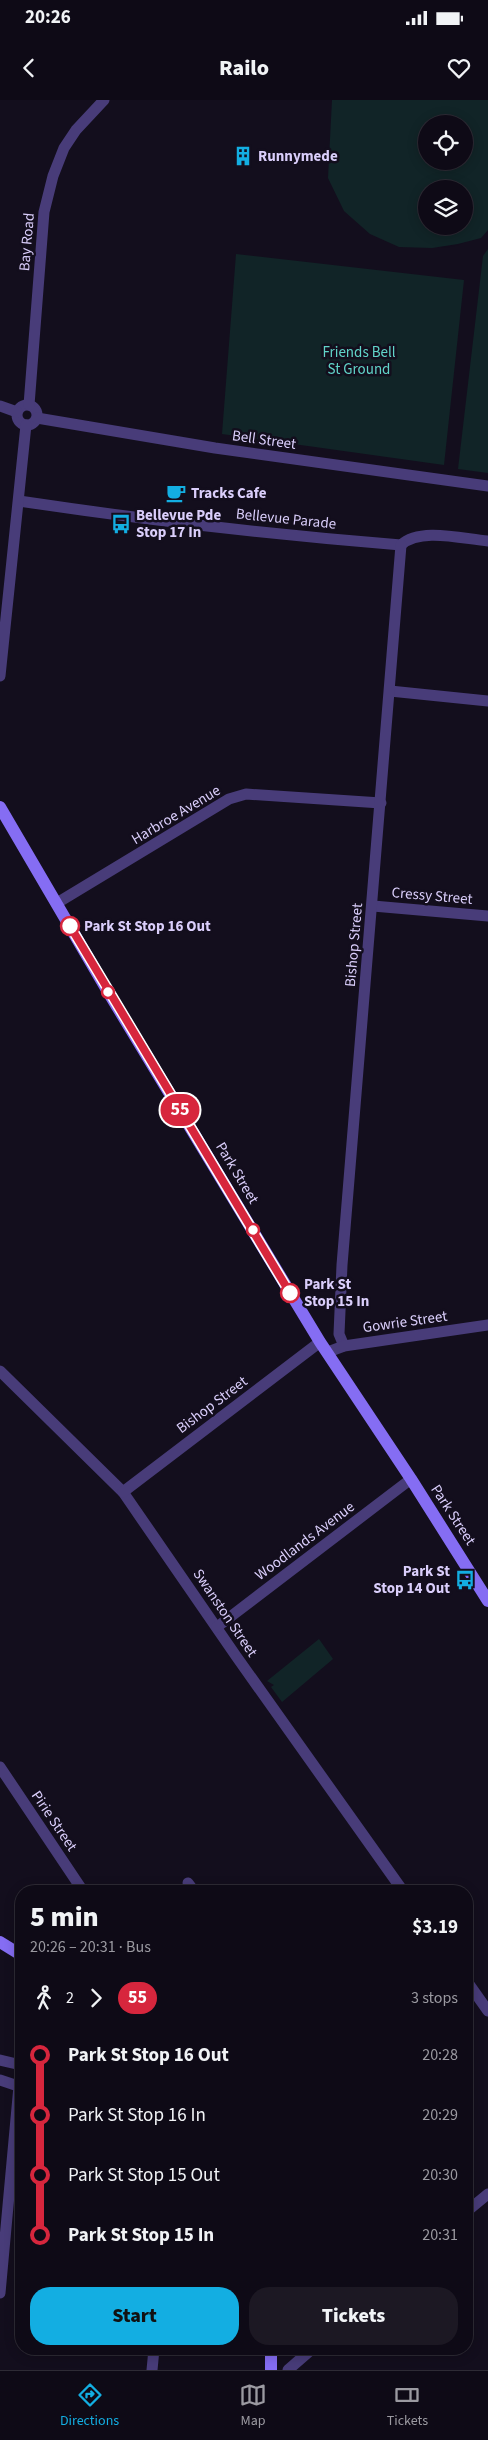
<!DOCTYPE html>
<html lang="en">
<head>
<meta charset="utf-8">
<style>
  body { margin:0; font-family:"Source Sans 3",sans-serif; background:#1c1823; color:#f1f3f6; height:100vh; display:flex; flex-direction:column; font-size:19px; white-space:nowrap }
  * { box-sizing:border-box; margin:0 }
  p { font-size:16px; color:#9b9aa1 }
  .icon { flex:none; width:28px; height:28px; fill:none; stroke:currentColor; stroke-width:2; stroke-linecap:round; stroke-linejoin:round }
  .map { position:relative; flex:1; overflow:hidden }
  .panel { position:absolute; left:15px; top:1785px; width:458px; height:470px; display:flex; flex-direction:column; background:#0e0a16; border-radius:20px; box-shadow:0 2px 12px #0003,0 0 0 1px #2e2b35 }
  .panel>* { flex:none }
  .badge { padding:0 10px; border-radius:16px; font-size:18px; line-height:32px }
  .fabs { position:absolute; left:418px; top:15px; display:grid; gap:10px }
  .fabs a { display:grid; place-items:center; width:55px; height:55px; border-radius:50%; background:#0e0a16; box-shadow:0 2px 12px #0003,0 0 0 1px #2e2b35; font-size:25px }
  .map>.badge { position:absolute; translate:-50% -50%; box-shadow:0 0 0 2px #fff }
  .legs { display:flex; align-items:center; gap:8px; height:55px; padding:0 15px; font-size:16px }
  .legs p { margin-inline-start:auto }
  .head { display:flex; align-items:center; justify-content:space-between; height:85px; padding:0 15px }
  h1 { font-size:28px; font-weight:800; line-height:38px }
  .primary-button { display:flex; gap:10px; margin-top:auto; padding:10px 15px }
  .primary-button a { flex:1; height:58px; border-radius:20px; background:#13aee2; color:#111; font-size:20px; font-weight:800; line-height:58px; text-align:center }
  .primary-button a+a { background:#1c1823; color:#f1f3f6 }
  ul { padding:0 15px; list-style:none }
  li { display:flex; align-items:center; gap:18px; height:60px; font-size:19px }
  li i { display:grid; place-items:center; width:8px; height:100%; margin:0 6px; background:currentColor }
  li i::after { content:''; width:12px; height:12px; margin:-6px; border:4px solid; border-radius:50%; background:#0e0a16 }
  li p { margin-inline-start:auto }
  li:first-child i { background:linear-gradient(#0000 50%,currentColor 0) }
  li:last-child i { background:linear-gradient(currentColor 50%,#0000 0) }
  .status { display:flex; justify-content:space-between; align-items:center; height:35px; padding:0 25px; background:#0e0a16; direction:ltr }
  .status svg { height:14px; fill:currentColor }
  header { display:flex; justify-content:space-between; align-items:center; height:65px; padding:0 15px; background:#0e0a16; font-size:22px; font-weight:800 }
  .dock { display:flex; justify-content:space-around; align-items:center; height:70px; border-top:1px solid #2e2b35; background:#0e0a16; font-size:14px; color:#9b9aa1 }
  .dock a { display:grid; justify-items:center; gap:2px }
  .dock .active { color:#13aee2 }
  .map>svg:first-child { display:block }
  .green { fill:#112427; fill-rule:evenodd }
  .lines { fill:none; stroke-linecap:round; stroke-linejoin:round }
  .street { stroke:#483c79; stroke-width:11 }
  .secondary { stroke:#856df3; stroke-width:12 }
  .line-1-casing { stroke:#fff; stroke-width:11 }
  .line-1 { stroke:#d7263d; stroke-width:8 }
  .stop-1-dot { fill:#fff; stroke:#d7263d; stroke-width:2.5 }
  .labels { text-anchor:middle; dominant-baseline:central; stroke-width:5; stroke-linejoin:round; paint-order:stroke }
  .poi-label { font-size:15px; font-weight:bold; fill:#dacefb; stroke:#130e1d; text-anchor:start }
  .street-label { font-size:15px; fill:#dacefb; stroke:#130e1d }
  .park-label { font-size:15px; fill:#61d4c9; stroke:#130e1d }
  .stop-label { font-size:15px; font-weight:bold; fill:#dacefb; stroke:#130e1d; text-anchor:start }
</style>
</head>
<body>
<div class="status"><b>20:26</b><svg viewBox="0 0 49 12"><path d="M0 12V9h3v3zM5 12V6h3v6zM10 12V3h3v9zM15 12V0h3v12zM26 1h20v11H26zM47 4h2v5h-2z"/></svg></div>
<header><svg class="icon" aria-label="back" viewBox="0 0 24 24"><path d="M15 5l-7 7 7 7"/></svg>Railo<svg class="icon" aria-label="heart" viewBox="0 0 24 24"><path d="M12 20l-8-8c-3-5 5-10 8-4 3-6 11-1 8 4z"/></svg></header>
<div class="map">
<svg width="488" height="2270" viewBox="0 0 488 2270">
  <rect width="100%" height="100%" fill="#130e1d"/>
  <g class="green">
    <path d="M332,0h156v130l-7,8 -23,6 -26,4 -33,-1 -29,-13 -26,-23 -16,-33zM426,24h38v37h-38zM426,89h38v37h-38z"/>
    <path d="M488,149v224l-30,-4 25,-213z"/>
    <path d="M236,154l228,26 -20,185 -222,-31z"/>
    <path d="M319,1539l14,20 -51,43 -11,-15 3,-2 -7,-4z"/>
  </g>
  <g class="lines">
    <g class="street">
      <circle cx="27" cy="315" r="10"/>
      <path d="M29,305l15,-193 9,-36 11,-28 12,-18 28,-30"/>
      <path d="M0,306l17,6"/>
      <path d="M37,318l178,30 273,38"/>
      <path d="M19,401c127,19 254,34 382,44 19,-18 62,-6 87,-4"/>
      <path d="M0,576l26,-251"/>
      <path d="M390,591l98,10"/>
      <path d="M57,803l172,-104 17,-5 135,9"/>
      <path d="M373,806l115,10"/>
      <path d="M344,1246l-5,-12 3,-69 59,-720"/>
      <path d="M328,1252l16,-6 144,-21"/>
      <path d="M0,1271l123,121 113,164 167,235"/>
      <path d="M123,1392l197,-150"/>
      <path d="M217,1527l194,-148"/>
      <path d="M0,1667l83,124"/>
      <path d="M188,1783l6,8"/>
      <path d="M466,1880l22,31"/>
      <path d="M0,1960l21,5"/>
      <path d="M0,1980l21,7"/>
      <path d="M466,2112l22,-18"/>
      <path d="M0,2193l19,-207"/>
      <path d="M152,2270l2,-21"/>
      <path d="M288,2270l24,-21"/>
    </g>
    <g class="secondary">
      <path d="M0,707l107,183 213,352 91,137 77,122"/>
      <path d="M0,1842l21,13"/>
      <path d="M271,2249v21"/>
    </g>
  </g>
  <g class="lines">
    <defs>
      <path id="line-1" d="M70,826l220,367"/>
    </defs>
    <use href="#line-1" class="line-1-casing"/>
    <use href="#line-1" class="line-1"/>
  </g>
  <defs>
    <symbol id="building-bare" viewBox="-9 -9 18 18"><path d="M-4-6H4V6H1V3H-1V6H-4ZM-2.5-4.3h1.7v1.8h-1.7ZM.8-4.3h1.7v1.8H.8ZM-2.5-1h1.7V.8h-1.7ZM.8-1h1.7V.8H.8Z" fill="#13aee2" stroke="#130e1d" stroke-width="2.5" paint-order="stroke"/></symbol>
    <symbol id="cafe-bare" viewBox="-9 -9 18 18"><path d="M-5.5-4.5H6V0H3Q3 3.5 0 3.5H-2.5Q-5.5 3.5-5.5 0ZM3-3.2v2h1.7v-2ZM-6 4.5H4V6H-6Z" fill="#13aee2" stroke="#130e1d" stroke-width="2.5" paint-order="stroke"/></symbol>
    <symbol id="bus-bare" viewBox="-9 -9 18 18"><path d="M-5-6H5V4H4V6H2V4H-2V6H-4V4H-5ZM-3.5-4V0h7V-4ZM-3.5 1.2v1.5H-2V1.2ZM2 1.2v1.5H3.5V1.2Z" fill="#13aee2" stroke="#130e1d" stroke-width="2.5" paint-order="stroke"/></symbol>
  </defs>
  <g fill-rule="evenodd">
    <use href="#building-bare" x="229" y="42" width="28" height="28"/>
    <use href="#cafe-bare" x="162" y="379" width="28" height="28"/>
    <use href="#bus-bare" x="107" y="410" width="28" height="28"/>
    <use href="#bus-bare" x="451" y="1466" width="28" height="28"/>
  </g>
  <g class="stop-1-dot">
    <circle cx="70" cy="826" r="9"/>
    <circle cx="108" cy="892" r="6"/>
    <circle cx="253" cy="1130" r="6"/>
    <circle cx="290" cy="1193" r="9"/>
  </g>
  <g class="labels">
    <g class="poi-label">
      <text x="258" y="56">Runnymede</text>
      <text x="191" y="393">Tracks Cafe</text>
      <text x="136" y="415">Bellevue Pde<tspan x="136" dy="17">Stop 17 In</tspan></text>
      <text x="450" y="1471" text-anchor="end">Park St<tspan x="450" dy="17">Stop 14 Out</tspan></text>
    </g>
    <g class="street-label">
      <text transform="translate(27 142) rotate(-85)">Bay Road</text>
      <text transform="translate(264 340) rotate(8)">Bell Street</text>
      <text transform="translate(286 419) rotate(6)">Bellevue Parade</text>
      <text transform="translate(176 715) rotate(-31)">Harbroe Avenue</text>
      <text transform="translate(432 796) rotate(5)">Cressy Street</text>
      <text transform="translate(354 845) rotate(-85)">Bishop Street</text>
      <text transform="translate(237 1073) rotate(59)">Park Street</text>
      <text transform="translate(405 1222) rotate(-8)">Gowrie Street</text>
      <text transform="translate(212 1305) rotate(-37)">Bishop Street</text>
      <text transform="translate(453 1415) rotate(57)">Park Street</text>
      <text transform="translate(305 1441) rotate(-37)">Woodlands Avenue</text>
      <text transform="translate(225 1513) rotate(56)">Swanston Street</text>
      <text transform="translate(54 1721) rotate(56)">Pirie Street</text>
    </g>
    <g class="park-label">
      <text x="359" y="252">Friends Bell<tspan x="359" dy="17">St Ground</tspan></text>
    </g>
    <g class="stop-label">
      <text x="84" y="826">Park St Stop 16 Out</text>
      <text x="304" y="1184">Park St<tspan x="304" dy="17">Stop 15 In</tspan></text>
    </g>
  </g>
</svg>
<div class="fabs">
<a><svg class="icon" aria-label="locate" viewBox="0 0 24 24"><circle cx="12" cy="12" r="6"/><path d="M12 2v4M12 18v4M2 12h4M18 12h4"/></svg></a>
<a><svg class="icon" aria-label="layers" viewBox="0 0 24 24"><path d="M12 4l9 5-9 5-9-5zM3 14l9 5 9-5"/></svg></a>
</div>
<b class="badge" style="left:180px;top:1010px;background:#d7263d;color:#fff">55</b>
<section class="panel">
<div class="head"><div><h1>5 min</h1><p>20:26 – 20:31 · Bus</p></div><b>$3.19</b></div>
<div class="legs"><svg class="icon" aria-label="walk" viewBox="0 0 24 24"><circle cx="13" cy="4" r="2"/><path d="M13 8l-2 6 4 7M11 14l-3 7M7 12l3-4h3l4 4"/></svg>2<svg class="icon" aria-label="forward" viewBox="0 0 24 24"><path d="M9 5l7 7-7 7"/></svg><b class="badge" style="background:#d7263d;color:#fff">55</b><p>3 stops</p></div>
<ul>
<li><i style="color:#d7263d"></i><b>Park St Stop 16 Out</b><p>20:28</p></li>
<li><i style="color:#d7263d"></i><span>Park St Stop 16 In</span><p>20:29</p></li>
<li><i style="color:#d7263d"></i><span>Park St Stop 15 Out</span><p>20:30</p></li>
<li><i style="color:#d7263d"></i><b>Park St Stop 15 In</b><p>20:31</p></li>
</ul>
<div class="primary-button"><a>Start</a><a>Tickets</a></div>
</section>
</div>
<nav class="dock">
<a class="active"><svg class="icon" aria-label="directions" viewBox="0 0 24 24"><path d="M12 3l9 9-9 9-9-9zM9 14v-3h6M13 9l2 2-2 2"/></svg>Directions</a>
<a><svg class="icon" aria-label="map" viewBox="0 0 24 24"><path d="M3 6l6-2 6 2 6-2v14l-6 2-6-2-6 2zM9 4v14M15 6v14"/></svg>Map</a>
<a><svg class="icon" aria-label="tickets" viewBox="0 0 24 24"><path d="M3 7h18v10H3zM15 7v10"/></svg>Tickets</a>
</nav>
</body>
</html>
